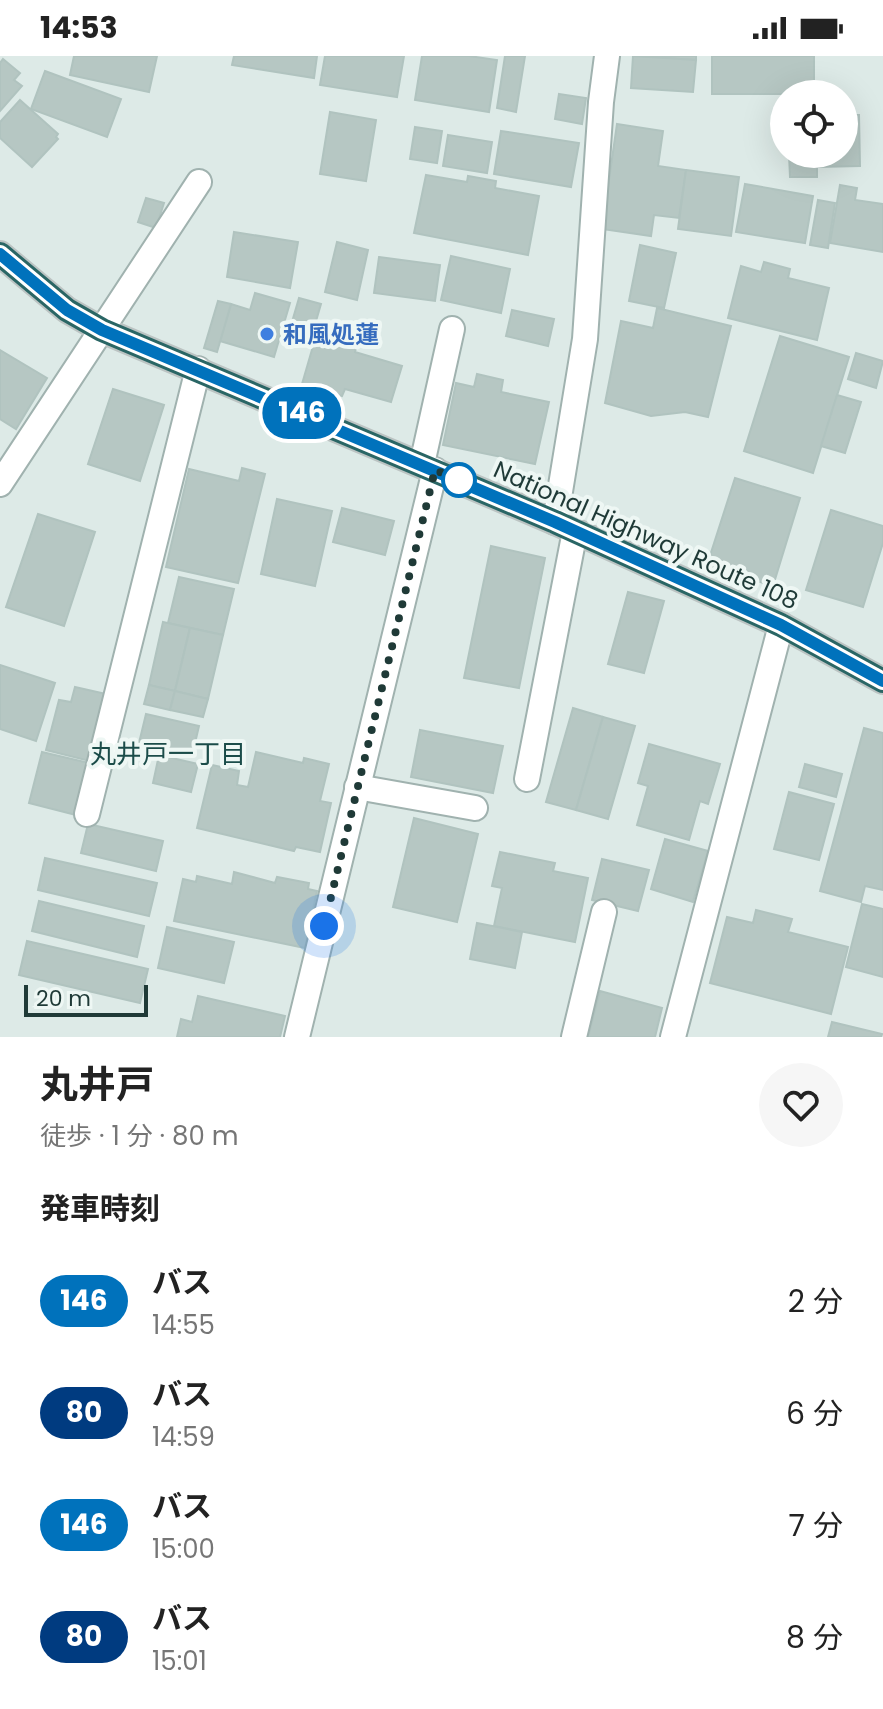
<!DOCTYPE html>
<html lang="ja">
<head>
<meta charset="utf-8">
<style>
  body { margin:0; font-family:Poppins,"Noto Sans JP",sans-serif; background:#f6f6f6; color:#222; height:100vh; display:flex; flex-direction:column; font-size:30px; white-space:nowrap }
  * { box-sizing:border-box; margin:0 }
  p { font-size:26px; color:#767676 }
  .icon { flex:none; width:44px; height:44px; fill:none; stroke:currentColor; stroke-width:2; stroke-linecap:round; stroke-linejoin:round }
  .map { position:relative; height:981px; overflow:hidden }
  .drawer { display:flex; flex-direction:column; background:#fff; flex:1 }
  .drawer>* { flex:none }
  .badge { padding:0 16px; border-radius:26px; font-size:28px; line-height:52px }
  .fabs { position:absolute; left:770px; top:24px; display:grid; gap:16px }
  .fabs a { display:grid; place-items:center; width:88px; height:88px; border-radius:50%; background:#fff; box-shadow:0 8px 32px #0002; font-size:40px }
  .scale { position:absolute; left:24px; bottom:20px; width:124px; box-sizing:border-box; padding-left:8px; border:4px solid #1f3a37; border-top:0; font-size:22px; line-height:28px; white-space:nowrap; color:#1f3a37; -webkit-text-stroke:6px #eef7f4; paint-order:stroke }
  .you { position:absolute; width:40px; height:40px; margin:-20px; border:6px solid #fff; border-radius:50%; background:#1a73e8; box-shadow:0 0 0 12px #1a73e833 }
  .map>.badge { position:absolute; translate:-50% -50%; box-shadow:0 0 0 4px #fff }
  h2 { padding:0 40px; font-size:30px; line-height:72px }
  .round { display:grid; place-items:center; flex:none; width:84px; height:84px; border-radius:42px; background:#f6f6f6 }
  .summary { display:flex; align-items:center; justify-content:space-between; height:136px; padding:0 40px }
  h1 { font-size:38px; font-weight:700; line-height:60px }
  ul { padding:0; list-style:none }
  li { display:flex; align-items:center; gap:24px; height:112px; padding:0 40px }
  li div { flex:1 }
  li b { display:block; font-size:30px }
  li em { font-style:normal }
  li .badge { min-width:88px; font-weight:700; text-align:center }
  .status { display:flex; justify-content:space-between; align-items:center; height:56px; padding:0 40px; background:#fff; direction:ltr }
  .status svg { height:22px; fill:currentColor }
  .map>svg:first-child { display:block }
  .building { fill:#b6c7c3; stroke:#b0c3bf; stroke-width:2 }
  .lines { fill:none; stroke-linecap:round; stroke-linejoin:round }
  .lane-casing { stroke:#a0b2af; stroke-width:28 }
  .street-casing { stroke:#a0b2af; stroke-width:28 }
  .highway-casing { stroke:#bcc4c3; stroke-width:28 }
  .lane { stroke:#fff; stroke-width:24 }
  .street { stroke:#fff; stroke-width:24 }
  .highway { stroke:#2a6665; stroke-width:24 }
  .line-casing { stroke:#fff; stroke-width:18 }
  .line { stroke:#0072bc; stroke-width:12 }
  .walk { stroke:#1f3a37; stroke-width:8; stroke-dasharray:0 14.4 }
  .shop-dot { fill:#3f7fe0; stroke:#eef7f4; stroke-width:3 }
  .stop-dot { fill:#fff; stroke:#0072bc; stroke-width:4 }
  .labels { text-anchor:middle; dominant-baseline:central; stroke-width:8; stroke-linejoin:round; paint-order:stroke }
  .shop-label { font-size:24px; font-weight:bold; fill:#366cbe; stroke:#eef7f4; text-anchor:start }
  .street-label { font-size:24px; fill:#1f3a37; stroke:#eef7f4 }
  .neighbourhood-label { font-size:26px; fill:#1b4c49; stroke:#eef7f4 }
</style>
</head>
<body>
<div class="status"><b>14:53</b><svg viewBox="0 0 49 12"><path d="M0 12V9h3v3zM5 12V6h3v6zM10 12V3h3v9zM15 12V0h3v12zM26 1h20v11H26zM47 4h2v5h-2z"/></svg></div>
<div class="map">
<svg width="883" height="981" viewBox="0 0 883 981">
  <rect width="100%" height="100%" fill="#ddeae7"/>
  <g class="building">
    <path d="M74,0h83l-8,36 -79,-17z"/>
    <path d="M234,0h83l-3,22 -82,-13z"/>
    <path d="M325,0h79l-7,41 -77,-12z"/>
    <path d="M422,0h47l28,4 -8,52 -74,-12z"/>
    <path d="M505,0h20l-9,56 -19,-4z"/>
    <path d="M633,0h63v4z"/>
    <path d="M633,0l63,4 -3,32 -62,-4z"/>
    <rect x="712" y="0" width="102" height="38"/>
    <path d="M3,3l17,14 -6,7 8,6 -22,25v-48z"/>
    <path d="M45,15l76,28 -14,38 -76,-28z"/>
    <path d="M559,38l27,4 -4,26 -27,-5z"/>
    <path d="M20,44l38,34 -2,3 2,2 -26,28 -32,-29v-16z"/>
    <path d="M330,56l46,8 -10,61 -46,-7z"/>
    <path d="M844,59h15l1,51 -43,1v-13h27z"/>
    <path d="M617,68l46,7 -5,35 28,4 -7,48 -25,-3 -3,21 -49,-7z"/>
    <path d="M415,71l27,4 -5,32 -27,-4z"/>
    <path d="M501,75l78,12 -8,44 -77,-13z"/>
    <path d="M448,79l44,7 -5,31 -44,-7z"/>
    <path d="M789,98h28v23h-27z"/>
    <path d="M686,114l53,7 -8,59 -53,-7z"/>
    <path d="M426,119l41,7 1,-6 28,5 -1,7 44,8 -11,59 -114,-22z"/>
    <path d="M745,128l68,12 -8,47 -69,-11z"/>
    <path d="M840,129l17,3 -2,12 28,4v48l-53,-9z"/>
    <path d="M146,142l18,5 -8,25 -18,-6z"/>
    <path d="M818,144l17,3 -7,45 -18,-3z"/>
    <path d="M234,176l64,10 -8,46 -63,-11z"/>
    <path d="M337,186l31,8 -11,50 -32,-8z"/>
    <path d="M640,189l36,8 -12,55 -35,-7z"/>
    <path d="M451,200l59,13 -9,44 -60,-13z"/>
    <path d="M379,201l61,8 -5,36 -61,-8z"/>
    <path d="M764,206l26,7 -2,9 41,10 -12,52 -89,-22 13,-52 20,6z"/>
    <path d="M255,237l35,10 -16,54 -54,-16 11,-37 19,6z"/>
    <path d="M299,242l22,6 -12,41 -22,-6z"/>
    <path d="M218,245l13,3 -14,48 -13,-4z"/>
    <path d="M657,252l74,18 -23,91 -23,-5 -34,4 -46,-13 16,-82 32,7z"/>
    <path d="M512,254l42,9 -6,27 -42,-10z"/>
    <path d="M318,273l40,12 -3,11 47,14 -11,36 -46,-13 -3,7 -40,-12z"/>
    <path d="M780,280l69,21 -36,116 -69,-22z"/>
    <path d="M0,294l47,28 -31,51 -16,-10z"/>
    <path d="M856,297l27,8 -7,27 -28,-9z"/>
    <path d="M477,318l26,6 -2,12 48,10 -14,62 -92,-19 13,-62 18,4z"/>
    <path d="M113,333l51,16 -24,76 -52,-17z"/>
    <path d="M837,339l24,7 -16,51 -24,-7z"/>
    <path d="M242,412l23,6 -27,109 -72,-16 23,-98 50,12z"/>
    <path d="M735,422l65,20 -27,88 -66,-21z"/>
    <path d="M277,443l55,12 -17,75 -54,-12z"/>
    <path d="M342,452l52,13 -9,34 -52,-13z"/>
    <path d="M831,454l52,16v17l-20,64 -57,-17z"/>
    <path d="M38,458l57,18 -31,94 -58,-19z"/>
    <path d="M491,490l54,12 -26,130 -55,-10z"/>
    <path d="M179,521l55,12 -11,46 -55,-12z"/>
    <path d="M628,536l36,9 -20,72 -36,-9z"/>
    <path d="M163,566l27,6 -15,63 -26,-6z"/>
    <path d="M190,572l33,7 -15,64 -33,-8z"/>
    <path d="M0,609l55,18 -19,58 -36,-12z"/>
    <path d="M149,629l26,6 -5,19 -26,-6z"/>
    <path d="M75,631l31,7 -16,67 -44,-11 13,-50 12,2z"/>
    <path d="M175,635l33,8 -5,18 -33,-7z"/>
    <path d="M573,652l30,9 -27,93 -30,-8z"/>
    <path d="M146,658l53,12 -7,30 -53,-13z"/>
    <path d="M603,661l32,9 -27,93 -32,-9z"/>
    <path d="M864,672l19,5v157l-18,-4 -4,16 -41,-11z"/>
    <path d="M420,674l83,16 -10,47 -82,-16z"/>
    <path d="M649,688l71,20 -12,40 -8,-3 -11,39 -52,-15 11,-39 -10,-3z"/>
    <path d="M42,696l47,11 -13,52 -47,-12z"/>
    <path d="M256,696l47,11 1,-5 25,6 -9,37 11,2 -11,49 -24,-5 -2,4 -97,-23 15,-63 27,6 -2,14 11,2z"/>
    <path d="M159,699l39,9 -7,28 -38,-9z"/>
    <path d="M805,708l37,10 -6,23 -37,-10z"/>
    <path d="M789,736l45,12 -15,56 -45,-11z"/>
    <path d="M414,762l64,16 -21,88 -64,-15z"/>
    <path d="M88,768l75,17 -7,30 -75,-18z"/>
    <path d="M665,783l43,12 -15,51 -42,-13z"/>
    <path d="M500,796l55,11 -2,8 35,7 -13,64 -81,-16 8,-38 -10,-2z"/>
    <path d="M45,802l112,25 -8,33 -111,-26z"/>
    <path d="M602,803l47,11 -11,41 -46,-11z"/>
    <path d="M234,816l41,11 2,-6 32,6 -1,6 9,2 -12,57 -131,-27 9,-42 13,3 1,-6 35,8z"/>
    <path d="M39,845l105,25 -7,31 -105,-26z"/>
    <path d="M862,848l21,5v68l-37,-10z"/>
    <path d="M756,854l36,9 -4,13 60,15 -17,67 -121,-31 17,-66 26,6z"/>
    <path d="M477,867l45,9 -7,36 -45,-9z"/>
    <path d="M167,871l67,15 -10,41 -66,-15z"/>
    <path d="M27,885l121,28 -8,34 -121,-28z"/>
    <path d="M600,935l62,17 -7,29h-67z"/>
    <path d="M198,940l87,20 -5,21h-103l4,-18 11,3z"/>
    <path d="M832,966l50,12 -1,3h-53z"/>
  </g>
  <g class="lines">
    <defs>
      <g id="lane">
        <path d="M422,408l30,-135"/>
        <path d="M0,428l199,-302"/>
        <path d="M527,723l48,-248"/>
        <path d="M357,731l118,21"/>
        <path d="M87,758l111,-445"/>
        <path d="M673,981l108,-412"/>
      </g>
      <g id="street">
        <path d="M555,466l30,-183 16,-237 6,-46"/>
        <path d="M297,981l138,-567"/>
        <path d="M574,981l30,-125"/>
      </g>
      <path id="highway" d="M0,198l67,56 35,20 453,192 226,103 102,56"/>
    </defs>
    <use href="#lane" class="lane-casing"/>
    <use href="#street" class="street-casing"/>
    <use href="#highway" class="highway-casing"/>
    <use href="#lane" class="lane"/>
    <use href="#street" class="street"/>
    <use href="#highway" class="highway"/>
  </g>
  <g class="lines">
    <defs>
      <path id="line" d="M0,198l67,56 35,20 453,192 226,103 102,56"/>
    </defs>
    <use href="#line" class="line-casing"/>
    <use href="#line" class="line"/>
    <path class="walk" d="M324,870l111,-456 24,10"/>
  </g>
  <circle class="shop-dot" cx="267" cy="278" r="8"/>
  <circle class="stop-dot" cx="459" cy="424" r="16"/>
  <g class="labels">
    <g class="shop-label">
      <text x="283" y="278">和風処蓮</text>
    </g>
    <g class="street-label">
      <text transform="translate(646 479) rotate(24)">National Highway Route 108</text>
    </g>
    <g class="neighbourhood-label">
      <text x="168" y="698">丸井戸一丁目</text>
    </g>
  </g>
</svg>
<div class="fabs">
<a><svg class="icon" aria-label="locate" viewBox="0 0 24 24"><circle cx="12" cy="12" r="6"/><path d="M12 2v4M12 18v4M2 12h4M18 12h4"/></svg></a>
</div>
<div class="scale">20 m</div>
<div class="you" style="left:324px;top:870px"></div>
<b class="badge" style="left:302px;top:357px;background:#0072bc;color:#fff">146</b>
</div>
<section class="drawer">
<div class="summary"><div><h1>丸井戸</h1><p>徒歩 · 1 分 · 80 m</p></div><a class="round"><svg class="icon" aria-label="heart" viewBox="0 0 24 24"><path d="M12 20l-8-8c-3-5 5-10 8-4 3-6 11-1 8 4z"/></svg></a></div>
<h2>発車時刻</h2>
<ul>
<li><span class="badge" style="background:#0072bc;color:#fff">146</span><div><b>バス</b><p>14:55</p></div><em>2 分</em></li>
<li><span class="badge" style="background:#003b80;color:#fff">80</span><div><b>バス</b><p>14:59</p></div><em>6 分</em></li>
<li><span class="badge" style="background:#0072bc;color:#fff">146</span><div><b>バス</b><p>15:00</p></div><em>7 分</em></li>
<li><span class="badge" style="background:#003b80;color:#fff">80</span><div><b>バス</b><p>15:01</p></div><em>8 分</em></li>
</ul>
</section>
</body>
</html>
